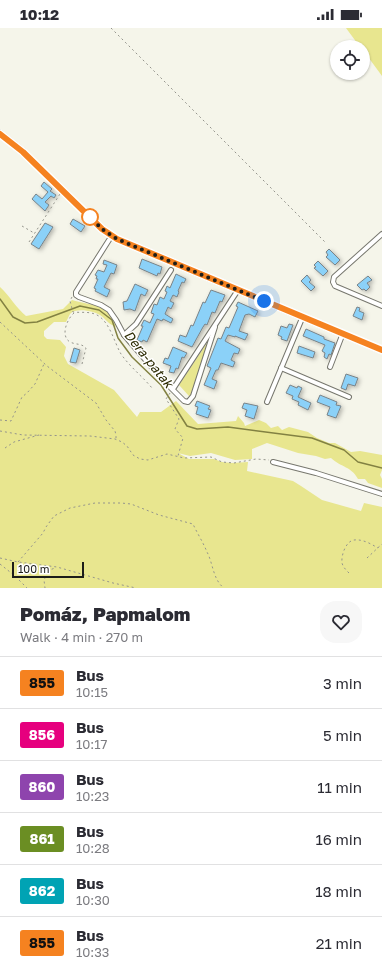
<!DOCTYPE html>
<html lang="en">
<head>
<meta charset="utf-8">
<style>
  body { margin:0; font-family:"Golos Text",sans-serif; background:#f7f7f7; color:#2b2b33; height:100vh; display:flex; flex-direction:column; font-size:15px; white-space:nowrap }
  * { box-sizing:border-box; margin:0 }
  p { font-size:13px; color:#7c7c81 }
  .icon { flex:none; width:22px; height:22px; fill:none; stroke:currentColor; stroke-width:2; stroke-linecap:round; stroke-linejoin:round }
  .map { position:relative; height:560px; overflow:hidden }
  .panel { display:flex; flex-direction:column; background:#fff; flex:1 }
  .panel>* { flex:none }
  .badge { padding:0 8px; border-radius:3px; font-size:14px; line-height:26px }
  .tools { position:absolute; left:330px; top:12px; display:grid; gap:8px }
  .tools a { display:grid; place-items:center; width:40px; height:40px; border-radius:50%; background:#fff; box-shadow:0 1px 3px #0004; font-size:20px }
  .scale { position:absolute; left:12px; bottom:10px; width:72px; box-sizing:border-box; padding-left:4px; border:2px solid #1d1d19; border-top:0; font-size:11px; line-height:14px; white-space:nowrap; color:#1d1d19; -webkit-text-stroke:3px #fff; paint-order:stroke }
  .you { position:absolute; width:20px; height:20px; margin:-10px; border:3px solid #fff; border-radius:50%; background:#1a73e8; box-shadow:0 0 0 6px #1a73e833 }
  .map>.badge { position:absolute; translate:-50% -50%; box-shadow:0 0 0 2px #fff }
  .round { display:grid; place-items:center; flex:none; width:42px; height:42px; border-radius:16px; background:#f7f7f7 }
  .headline { display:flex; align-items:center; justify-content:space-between; height:68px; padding:0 20px }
  h1 { font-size:19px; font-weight:800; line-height:30px }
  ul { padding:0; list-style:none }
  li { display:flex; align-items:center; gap:12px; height:52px; padding:0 20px; border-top:1px solid #e1e1e2 }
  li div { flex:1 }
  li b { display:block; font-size:15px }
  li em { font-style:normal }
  li .badge { min-width:44px; font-weight:700; text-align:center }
  .status { display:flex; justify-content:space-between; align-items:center; height:28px; padding:0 20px; background:#fff; direction:ltr }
  .status svg { height:11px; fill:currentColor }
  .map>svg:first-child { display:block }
  .green { fill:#e8e68f }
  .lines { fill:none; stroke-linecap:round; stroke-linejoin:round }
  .stream { stroke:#828142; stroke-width:1.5 }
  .building { fill:#8bd1f8; stroke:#798388; filter:url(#shadow) }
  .minor-casing { stroke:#77776e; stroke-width:6 }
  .secondary-casing { stroke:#77776e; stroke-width:8 }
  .path { stroke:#94948c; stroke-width:1; stroke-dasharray:2 3; stroke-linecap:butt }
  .minor { stroke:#fff; stroke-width:4 }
  .secondary { stroke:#fff; stroke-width:5.5 }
  .line-casing { stroke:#fff; stroke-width:9 }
  .line { stroke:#f58220; stroke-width:6 }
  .walk { stroke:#1d1d19; stroke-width:4; stroke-dasharray:0 7.2 }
  .stop-dot { fill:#fff; stroke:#f58220; stroke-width:2 }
  .labels { text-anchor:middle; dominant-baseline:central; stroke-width:3; stroke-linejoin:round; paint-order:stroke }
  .water-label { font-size:13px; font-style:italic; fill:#2c2b03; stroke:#fff }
</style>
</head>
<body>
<div class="status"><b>10:12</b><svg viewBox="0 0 49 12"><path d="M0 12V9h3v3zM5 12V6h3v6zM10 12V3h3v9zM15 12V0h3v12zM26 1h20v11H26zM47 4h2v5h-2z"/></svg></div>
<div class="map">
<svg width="382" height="560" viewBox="0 0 382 560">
  <defs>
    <filter id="shadow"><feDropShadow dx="2" dy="1.5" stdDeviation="2" flood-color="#0004"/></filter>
  </defs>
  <rect width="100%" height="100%" fill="#f5f5ea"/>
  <g class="green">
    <path d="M346,0h36v48l-19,-26v-3h-3z"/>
    <path d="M0,259c10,9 16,21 26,29l37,-7 9,-9c18,6 37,2 44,27 -8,-3 -9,-7 -16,-12 -6,-4 -24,-8 -30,-1 -1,2 -3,6 -4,8h-12l-10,9v5l3,3 13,1 6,7 -2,9 4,8 46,26 23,27 3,-5h21l15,-11 22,23 38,-3 2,-5 6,7 1,3 14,-6 7,3 5,5 7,-2 4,4 7,-3 19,5 9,6 12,5h6l16,9 9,-1 22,4v15l-2,5 2,4v9l-14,-5 -3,-4h-7c-7,-13 -16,-11 -27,-21l-6,1 -9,-3 -18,-3 -31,-10 -15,6v10l-17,1 -24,-7 -21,3 -12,-3 11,6h25l8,3 10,1 16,-1 -1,9 46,10 8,5 21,14 39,11 3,-8 18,4v81h-382z"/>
    <path d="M209,312l-18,55 -2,1 -10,-11z"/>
  </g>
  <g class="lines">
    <path class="stream" d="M0,271l13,18 12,6 12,-1 43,-16 19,4 13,10 6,18 14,19 29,28 26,41 10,3 31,-2 84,11 32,12 14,12 24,6"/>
  </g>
  <g class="building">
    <path d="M44,154l8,7 -2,2 6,4 -2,3 -3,-2 -6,6 4,3 -4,6 -13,-12 4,-5 6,5 6,-7 -7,-6z"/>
    <path d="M73,191l12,7 -4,6 -11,-8z"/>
    <path d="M45,195l8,4 -14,22 -8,-5z"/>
    <path d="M329,221l11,11 -5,5 -9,-8 2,-2 -2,-3z"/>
    <path d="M142,231l20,8 -2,7 -2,-1 -1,3 -18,-8z"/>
    <path d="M104,232l13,5 -3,9 -3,-1 -7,14 6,3 -3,7 -12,-6 1,-2 -2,-1 4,-9h-2l1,-3 -2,-1 3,-5 6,2 3,-7 -4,-1z"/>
    <path d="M318,233l10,10 -5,5 -9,-8 2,-1 -2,-2z"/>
    <path d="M176,246l10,5 -2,4 -2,-1 -4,9 1,1 -2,5 -4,-2 -3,6 4,2 -3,6 -3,-2 -3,7 8,5 -2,4 -8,-4 -1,2 -5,-2 -10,23 -4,-2 -1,2 -5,-2 6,-14h-2l3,-6 6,3 4,-9 -3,-1 3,-9 3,1 3,-8 4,2 3,-7 -2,-1 2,-5 3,2z"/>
    <path d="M307,247l4,5 -2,2 6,5 -4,4 -10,-10z"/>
    <path d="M368,248l4,4 -5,3 3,4 -4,4 -2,-2 -2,1 -5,-5z"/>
    <path d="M135,256l13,6 -3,6 -4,-2 -6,17 -5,-2 -6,1 -1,-8 4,-1z"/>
    <path d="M211,262l14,5 -3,7 -2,-1 -5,12 -3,-1 -5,13 -2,-1 -2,3 -11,20 -14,-6 2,-6 6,2 5,-12 2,1 10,-24 2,1z"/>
    <path d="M238,274l20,9 -3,6 -6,-3 -4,1 -6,16 9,3 -3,6 -10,-4v1l-7,-2 -3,6 15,8 -2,5 -4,-1 -3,7 4,2 -2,5 -12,-4 -3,7h-2l-4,9 5,2 -3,8 -10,-4 7,-17 -4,-2 11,-28 3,1 5,-12 3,1 9,-21 -2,-1z"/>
    <path d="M357,279l3,1 -1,3 5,2 -2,7 -9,-4z"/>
    <path d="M289,296l4,1 -6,16 -6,-2 1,-2 -4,-2 3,-9 6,2z"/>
    <path d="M306,301l18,8v2l11,4 -4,12 -2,-1 -2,5 -3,-2 1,-4 -3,-2 3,-6 -22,-9z"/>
    <path d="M299,318l16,6 -2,6 -16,-5z"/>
    <path d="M173,319l14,6 -3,5 -2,-1 -4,12 -2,-1 -2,5 -5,-1 2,-6 -8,-3 2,-5 3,1z"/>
    <path d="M74,320l6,2 -4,13 -6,-1z"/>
    <path d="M346,346l12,4 -3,8 -7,-2 -2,6 -5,-2z"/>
    <path d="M290,357l7,3 1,-2 4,2 -4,9 13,6 -3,7 -10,-5 1,-3 -7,-3 1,-3 -7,-3z"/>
    <path d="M320,367l17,7 -1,3 5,1 -5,12 -9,-3 3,-8 -13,-5z"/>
    <path d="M197,373l13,5 -2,3 3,1 -3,8 -12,-4 2,-7 -3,-1z"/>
    <path d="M244,375l14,3 -4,13 -9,-3 2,-6 -5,-2z"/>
  </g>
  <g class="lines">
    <defs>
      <g id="minor">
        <path d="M382,206l-48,43 -1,5 2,4 47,20"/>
        <path d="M109,212l-33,52v3l3,2 22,8 8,5 7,10 8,15 38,44 22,22 4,1 5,-6 22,-69"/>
        <path d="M124,307l12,-11 35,-54"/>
        <path d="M330,339l13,-34"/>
        <path d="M281,340l68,29"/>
        <path d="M173,361l65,-99"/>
        <path d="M267,374l36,-86"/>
        <path d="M273,434l43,11 66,21"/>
      </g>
      <path id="secondary" d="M0,106l23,18 79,77 15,10 265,111"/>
    </defs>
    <use href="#minor" class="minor-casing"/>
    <use href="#secondary" class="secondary-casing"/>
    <g class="path">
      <path d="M111,0l214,214"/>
      <path d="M22,198l12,7"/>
      <path d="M29,214l31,-48"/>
      <path d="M72,269l-2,4 3,11c8,1 16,-1 24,3 13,7 17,27 24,39 9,13 21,22 31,34"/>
      <path d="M74,285c-7,6 -14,23 -4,29 6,3 11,1 16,6l-4,16"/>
      <path d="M0,294l47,44 49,37 10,17 9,11 1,4v4"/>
      <path d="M170,365l-4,6 13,20 -4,10 8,9 -5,18"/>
      <path d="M0,392l11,1 11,-24 5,-4 8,-9 9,-20"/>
      <path d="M0,403l23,4 67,1 25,3 7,3 5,4 6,9 7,4 8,1 19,-6 17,4 27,-1 11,5 12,1 22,-4 13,1"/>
      <path d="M5,420l9,-6 25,-7"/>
      <path d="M0,530l18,4 39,5 56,16 23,5"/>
      <path d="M367,530l15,-14"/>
      <path d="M18,534l25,-29 3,-6 8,-11 16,-8 25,-5h26l10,1 28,11 34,9c4,9 10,18 14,28 6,11 6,28 17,36"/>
      <path d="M0,536l15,12 12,12"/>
      <path d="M39,538l7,5 1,3 -3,6 1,8"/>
      <path d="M47,543l8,-3"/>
      <path d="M349,545c-3,-3 -6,-6 -7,-10 -1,-8 4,-22 12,-23 9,-1 17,4 24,8"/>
    </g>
    <use href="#minor" class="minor"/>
    <use href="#secondary" class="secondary"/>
  </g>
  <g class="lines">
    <defs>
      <path id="line" d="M0,106l23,18 79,77 15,10 265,111"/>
    </defs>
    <use href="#line" class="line-casing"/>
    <use href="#line" class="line"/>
    <path class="walk" d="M90,189l-1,-1 13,13 15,10 147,62"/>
  </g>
  <circle class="stop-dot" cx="90" cy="189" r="8"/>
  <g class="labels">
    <g class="water-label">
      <text transform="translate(149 331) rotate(51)">Dera-patak</text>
    </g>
  </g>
</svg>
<div class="tools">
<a><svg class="icon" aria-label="locate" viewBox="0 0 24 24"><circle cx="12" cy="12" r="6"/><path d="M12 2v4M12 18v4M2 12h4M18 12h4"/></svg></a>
</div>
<div class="scale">100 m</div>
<div class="you" style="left:264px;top:273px"></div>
</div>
<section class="panel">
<div class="headline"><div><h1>Pomáz, Papmalom</h1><p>Walk · 4 min · 270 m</p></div><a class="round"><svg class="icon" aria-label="heart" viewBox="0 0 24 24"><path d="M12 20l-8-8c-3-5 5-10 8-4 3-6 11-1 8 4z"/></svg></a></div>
<ul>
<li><span class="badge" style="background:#f58220;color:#111">855</span><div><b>Bus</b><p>10:15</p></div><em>3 min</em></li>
<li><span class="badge" style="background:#e6007e;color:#fff">856</span><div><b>Bus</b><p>10:17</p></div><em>5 min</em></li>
<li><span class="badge" style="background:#8e44ad;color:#fff">860</span><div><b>Bus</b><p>10:23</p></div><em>11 min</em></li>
<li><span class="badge" style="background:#6b8e23;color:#fff">861</span><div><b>Bus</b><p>10:28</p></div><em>16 min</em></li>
<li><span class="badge" style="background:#00a3b4;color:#fff">862</span><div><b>Bus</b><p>10:30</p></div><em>18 min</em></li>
<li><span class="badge" style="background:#f58220;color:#111">855</span><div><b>Bus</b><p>10:33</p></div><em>21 min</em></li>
</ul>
</section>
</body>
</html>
